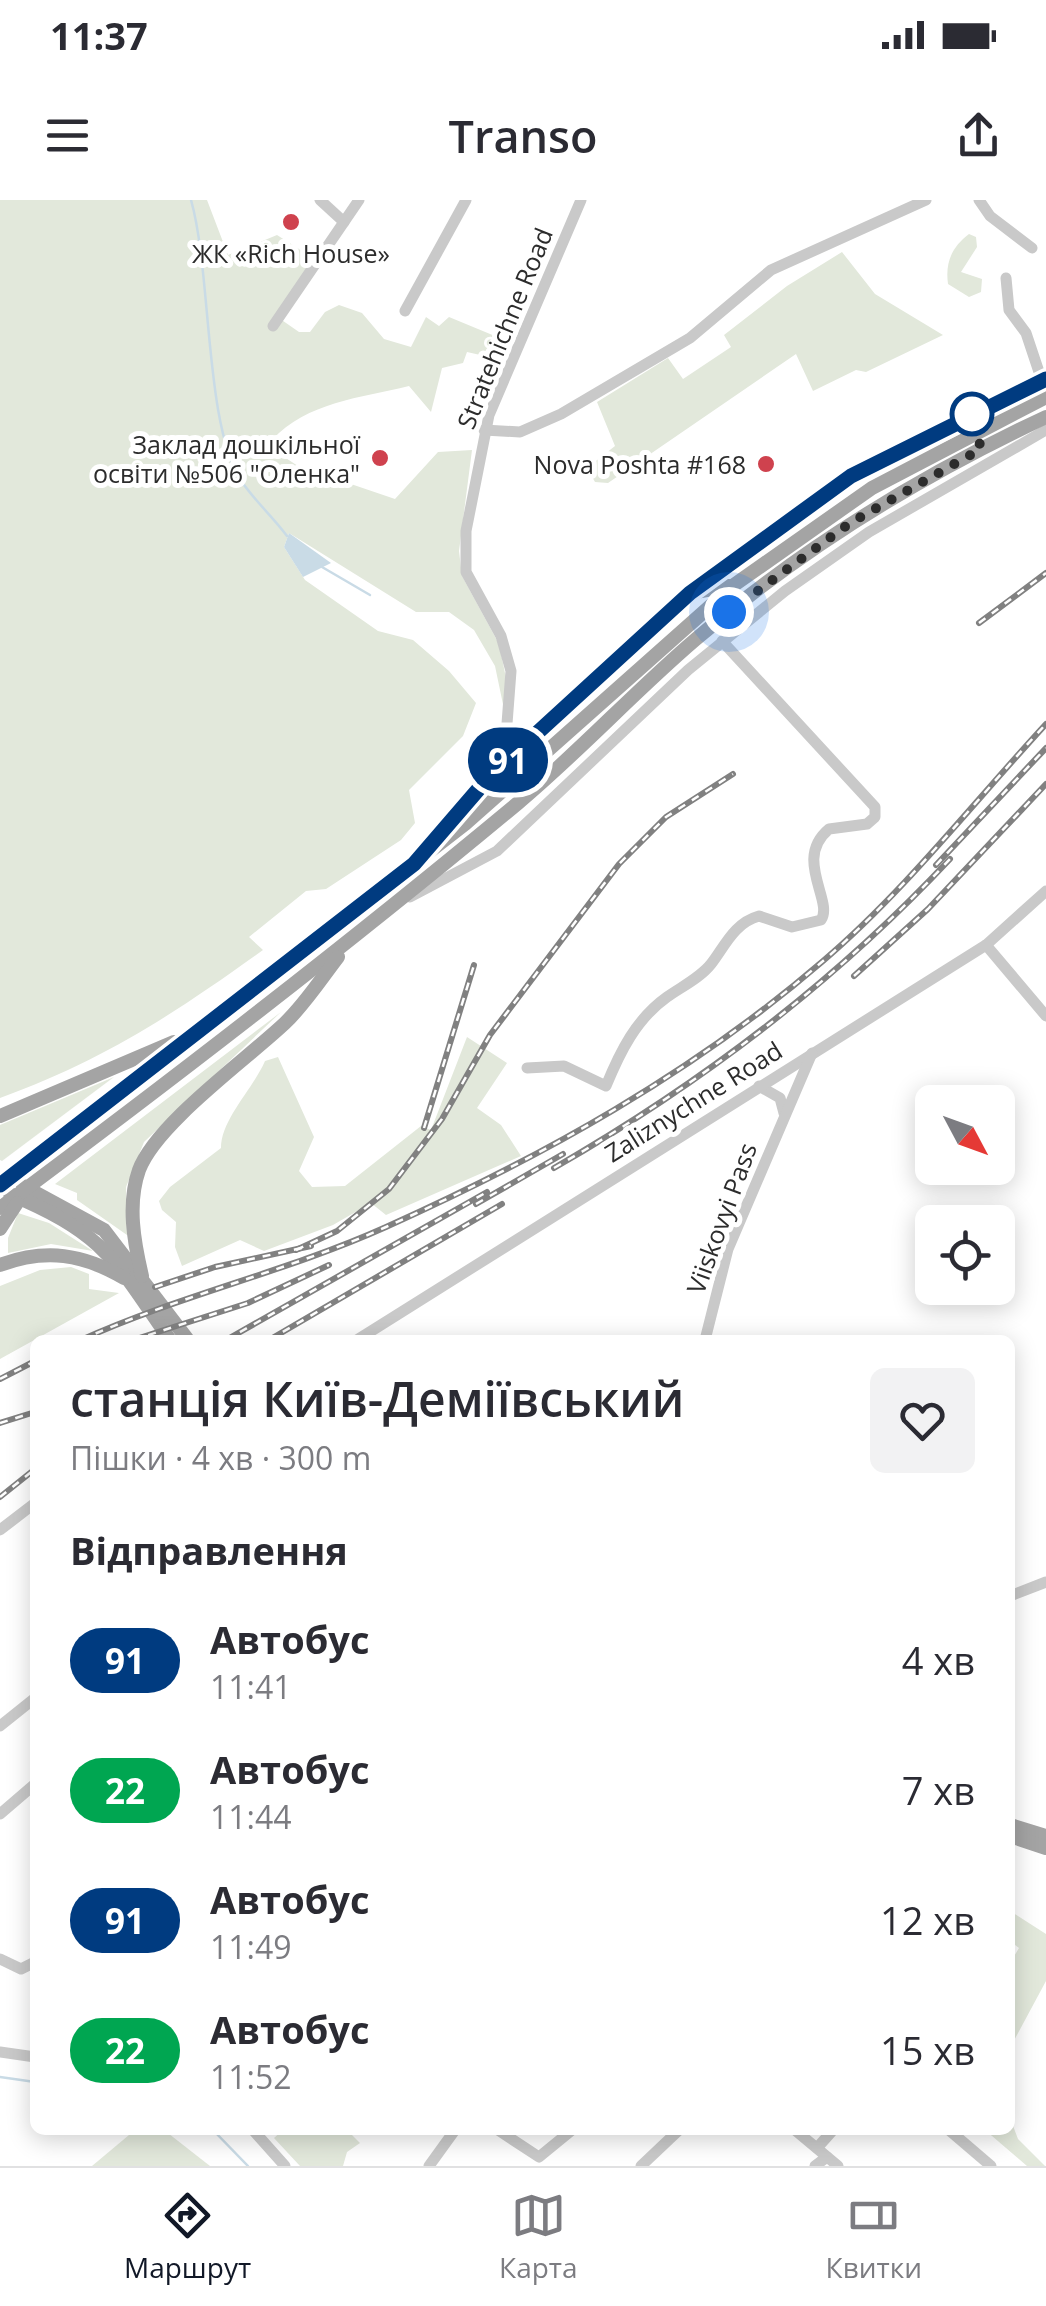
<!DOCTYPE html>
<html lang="uk">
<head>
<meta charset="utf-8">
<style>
  body { margin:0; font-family:"Open Sans",sans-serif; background:#f2f2f3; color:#2b2b33; height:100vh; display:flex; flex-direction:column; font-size:38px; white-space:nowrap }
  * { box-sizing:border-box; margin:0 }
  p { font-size:32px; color:#7c7c81 }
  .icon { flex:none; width:55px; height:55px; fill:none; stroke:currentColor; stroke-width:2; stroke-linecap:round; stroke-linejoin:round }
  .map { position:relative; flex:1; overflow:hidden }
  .details { position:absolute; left:30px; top:1135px; width:985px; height:800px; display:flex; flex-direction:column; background:#fff; border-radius:15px; box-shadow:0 5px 25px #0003 }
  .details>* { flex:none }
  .badge { padding:0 20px; border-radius:32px; font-size:35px; line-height:65px }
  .needle { width:65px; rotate:131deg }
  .tools { position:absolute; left:915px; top:885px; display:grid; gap:20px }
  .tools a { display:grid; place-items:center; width:100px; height:100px; border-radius:15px; background:#fff; box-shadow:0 5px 25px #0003; font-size:50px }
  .you { position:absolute; width:50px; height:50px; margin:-25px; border:8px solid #fff; border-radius:50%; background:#1a73e8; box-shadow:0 0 0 15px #1a73e833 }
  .map>.badge { position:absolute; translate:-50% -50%; box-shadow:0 0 0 5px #fff }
  h2 { padding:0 40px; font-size:38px; line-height:90px }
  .round { display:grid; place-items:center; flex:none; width:105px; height:105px; border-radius:15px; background:#f2f2f3 }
  .headline { display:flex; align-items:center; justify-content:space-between; height:170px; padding:0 40px }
  h1 { font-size:48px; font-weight:600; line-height:75px }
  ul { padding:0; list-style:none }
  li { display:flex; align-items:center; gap:30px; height:130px; padding:0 40px }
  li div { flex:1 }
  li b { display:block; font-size:38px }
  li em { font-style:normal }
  li .badge { min-width:110px; font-weight:700; text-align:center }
  .status { display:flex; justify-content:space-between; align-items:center; height:70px; padding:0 50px; background:#fff; direction:ltr }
  .status svg { height:28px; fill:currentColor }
  header { display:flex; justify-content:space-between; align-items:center; height:130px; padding:0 40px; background:#fff; font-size:45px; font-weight:600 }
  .dock { display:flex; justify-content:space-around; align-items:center; height:140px; border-top:2px solid #e1e1e2; background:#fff; font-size:28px; color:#7c7c81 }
  .dock a { display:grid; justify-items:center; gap:5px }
  .dock .on { color:#111827 }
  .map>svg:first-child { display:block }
  .green { fill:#e2e8db }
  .water { fill:#c9dbe6 }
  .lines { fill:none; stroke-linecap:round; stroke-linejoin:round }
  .stream { stroke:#c9dbe6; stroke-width:2.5 }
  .minor { stroke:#c9c9c9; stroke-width:11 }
  .major { stroke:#a4a4a4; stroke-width:14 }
  .rail-casing { stroke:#818181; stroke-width:6 }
  .rail { stroke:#fff; stroke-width:2.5; stroke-dasharray:8; stroke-linecap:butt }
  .line-casing { stroke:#fff; stroke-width:22 }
  .line { stroke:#003b80; stroke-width:15 }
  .walk { stroke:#2c2c2c; stroke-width:10; stroke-dasharray:0 18 }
  .poi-dot { fill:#cf424e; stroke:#fff; stroke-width:4 }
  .stop-dot { fill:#fff; stroke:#003b80; stroke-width:5 }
  .labels { text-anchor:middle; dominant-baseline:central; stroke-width:10; stroke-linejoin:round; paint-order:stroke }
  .poi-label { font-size:25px; fill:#2c2c2c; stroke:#fff; text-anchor:end }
  .street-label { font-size:25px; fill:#2c2c2c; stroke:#fff }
</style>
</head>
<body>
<div class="status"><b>11:37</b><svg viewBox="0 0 49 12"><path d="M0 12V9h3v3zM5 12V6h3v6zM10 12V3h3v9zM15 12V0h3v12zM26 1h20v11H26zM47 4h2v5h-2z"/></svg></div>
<header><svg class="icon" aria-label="menu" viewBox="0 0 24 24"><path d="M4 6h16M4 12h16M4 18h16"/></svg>Transo<svg class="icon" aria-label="share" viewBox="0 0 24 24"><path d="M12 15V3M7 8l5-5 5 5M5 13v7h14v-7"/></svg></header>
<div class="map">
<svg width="1046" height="1966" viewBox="0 0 1046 1966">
  <rect width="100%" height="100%" fill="#fff"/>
  <g class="green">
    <path d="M0,0h207l21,55 49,-20 36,23 -37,58 23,16h11l15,-20 14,-7 23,8 22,26 27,8 15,-30 13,9 10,-9 58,24 -9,18 -31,-7 -4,11 -21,5 -11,44 -22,-26c-49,12 -102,16 -137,54v9l26,17 97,33 43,-47 34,-2 -13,101 3,25 37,68 7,34 -1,36 -10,-48 -21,-36 -25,-18h-33l-127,-79 -5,14 21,33 73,51 35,9 36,31 27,32 -13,33 -54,54 6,33 -14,17 -75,49 -20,2 -57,46 14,13c-89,64 -159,110 -263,148z"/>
    <path d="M969,34l7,3 1,10 -16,25 21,7 -1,13 -12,5 -21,-13c-3,-22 4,-37 21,-50z"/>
    <path d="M842,52l33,42 68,41 -77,37 -10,-2 -43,21 -17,-37 -188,129 -13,-1 -8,-14 28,-22 -18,-44 71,-44 15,21 48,-32 -7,-12 63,-49z"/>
    <path d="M281,812l-137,130 -18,45 1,48 -50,-35v-7l-22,-9z"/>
    <path d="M467,837l40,26 -30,45 24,17 20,31 -135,59 -15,-12 -38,22 -69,26 -24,-11 -58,26 -7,-19 1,-25 -14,-12 -3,-9 11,-14 51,-39c0,-29 32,-59 44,-87l13,-4 36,80 -15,34 13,16 33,-1 76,-60 10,4z"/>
    <path d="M114,877l-112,84 -2,-1v-35z"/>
    <path d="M18,1013l31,10 44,28 -42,-7 -43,9v-15z"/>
    <path d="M71,1067l18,7v15l30,4 -119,66v-73l40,-16z"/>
    <path d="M1010,1711l36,23v47l-36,67v-85l9,-15 -9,-7z"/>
    <path d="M1010,1918l8,21 27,27h-18l-42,-36h25z"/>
    <path d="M135,1930h29l46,36h-118z"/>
    <path d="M283,1930h64l13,13 -13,9 -4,14h-43l-26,-28z"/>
  </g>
  <path class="water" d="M289,333l42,30 -28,14 -19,-30z"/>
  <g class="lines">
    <g class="stream">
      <path d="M191,0c21,74 13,226 51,282 13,19 31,35 45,54"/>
      <path d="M322,367l48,28"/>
      <path d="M0,1877l35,5"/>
      <path d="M213,1930l35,36"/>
    </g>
    <g class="minor">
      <path d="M320,0l24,22"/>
      <path d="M979,0l11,16 42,32"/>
      <path d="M1006,78l3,32 17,23 16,48"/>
      <path d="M405,111l61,-111"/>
      <path d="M273,126l86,-126"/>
      <path d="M484,230l36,2 41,-18 129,-76 81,-68 155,-70"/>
      <path d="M504,563l7,-92 -10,-35 -35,-64v-41l23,-116 92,-215"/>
      <path d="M423,653l66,-76 201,-184 161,-117 195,-97"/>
      <path d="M410,697l87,-46 191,-181 97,-79 84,-59 177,-102"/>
      <path d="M986,745l60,71"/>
      <path d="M527,868l37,-2 42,20c14,-34 30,-67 61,-89 14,-10 33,-19 44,-33 14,-18 23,-41 48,-48l33,11 29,-7c13,-19 -28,-61 8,-91l38,-5 8,-7v-10l-153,-166"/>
      <path d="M759,886l21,12 4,15"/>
      <path d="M357,1140l629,-395 60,-54"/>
      <path d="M705,1140l23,-91 84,-196"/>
      <path d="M0,1330l35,-27"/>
      <path d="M1010,1396l36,-14"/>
      <path d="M0,1526l35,-28"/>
      <path d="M0,1614l35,-30"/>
      <path d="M0,1759l21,10 14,-7"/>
      <path d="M0,1852l35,5"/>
      <path d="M253,1930l32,36"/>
      <path d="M498,1930l41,27 33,-27"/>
      <path d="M795,1930l43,36"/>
      <path d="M949,1930l42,36"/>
      <path d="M817,1948l16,-18"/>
      <path d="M429,1966l26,-36"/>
      <path d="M641,1966l38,-36"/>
      <path d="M815,1966l12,-9"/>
    </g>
    <g class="major">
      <path d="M690,393l39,-7"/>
      <path d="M0,916l174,-74"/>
      <path d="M0,985l465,-361 269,-239 138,-97 174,-91"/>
      <path d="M23,986l81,44 84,110"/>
      <path d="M10,994c95,40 104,65 160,146"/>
      <path d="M0,1008c176,-131 350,-265 518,-405 62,-52 117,-112 178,-164 106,-91 224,-163 350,-222"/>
      <path d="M0,1029l17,-26"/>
      <path d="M0,1065c46,-17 83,-11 124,13"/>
      <path d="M142,1076c-8,-34 -15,-72 -3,-106 17,-46 108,-111 146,-147 20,-19 36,-44 53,-66"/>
      <path d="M1010,1625l36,11"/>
      <path d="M1010,1636l36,12"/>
    </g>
    <defs>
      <g id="rail">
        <path d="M979,423l67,-50"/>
        <path d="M936,665l110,-117"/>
        <path d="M854,776l74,-67 118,-125"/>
        <path d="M424,928l50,-163"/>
        <path d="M554,968c148,-85 279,-184 396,-309"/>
        <path d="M476,1004l87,-50"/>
        <path d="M296,1050l41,-19 52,-42 53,-70 48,-84 129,-171 47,-47 67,-43"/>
        <path d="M155,1087l60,-20 96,-21"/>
        <path d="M81,1140c99,-45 205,-68 305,-113 156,-70 307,-154 437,-266 82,-70 150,-158 223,-237"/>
        <path d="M133,1140l115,-37 81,-38"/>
        <path d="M226,1140l261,-148"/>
        <path d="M269,1140l233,-136"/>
        <path d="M0,1179l35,-18"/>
        <path d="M0,1223l35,-11"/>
        <path d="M0,1297l35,-28"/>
      </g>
    </defs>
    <use href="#rail" class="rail-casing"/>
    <use href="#rail" class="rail"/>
  </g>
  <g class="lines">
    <defs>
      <path id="line" d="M0,985l414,-321 75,-87 201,-184 161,-117 195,-97"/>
    </defs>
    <use href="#line" class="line-casing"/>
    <use href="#line" class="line"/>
    <path class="walk" d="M729,412l121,-89 131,-74 -9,-35"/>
  </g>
  <g class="poi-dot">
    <circle cx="291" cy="22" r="10"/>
    <circle cx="380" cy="258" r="10"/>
    <circle cx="766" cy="264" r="10"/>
  </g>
  <circle class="stop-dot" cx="972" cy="214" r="20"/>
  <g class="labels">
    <g class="poi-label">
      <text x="291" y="53" text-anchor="middle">ЖК «Rich House»</text>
      <text x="360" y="244">Заклад дошкільної<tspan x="360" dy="29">освіти №506 "Оленка"</tspan></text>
      <text x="746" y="264">Nova Poshta #168</text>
    </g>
    <g class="street-label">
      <text transform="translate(504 128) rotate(-68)">Stratehichne Road</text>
      <text transform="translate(693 901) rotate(-32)">Zaliznychne Road</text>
      <text transform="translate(721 1018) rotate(-70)">Viiskovyi Pass</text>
    </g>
  </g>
</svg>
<div class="tools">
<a><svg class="needle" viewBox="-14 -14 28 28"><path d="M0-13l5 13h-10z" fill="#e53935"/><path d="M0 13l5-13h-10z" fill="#7c7c81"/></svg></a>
<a><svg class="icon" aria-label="locate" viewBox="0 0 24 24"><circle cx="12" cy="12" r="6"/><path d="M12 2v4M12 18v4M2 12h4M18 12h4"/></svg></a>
</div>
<div class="you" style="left:729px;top:412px"></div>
<b class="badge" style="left:508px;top:560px;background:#003b80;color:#fff">91</b>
<section class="details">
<div class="headline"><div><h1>станція Київ-Деміївський</h1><p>Пішки · 4 хв · 300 m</p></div><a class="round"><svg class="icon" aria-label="heart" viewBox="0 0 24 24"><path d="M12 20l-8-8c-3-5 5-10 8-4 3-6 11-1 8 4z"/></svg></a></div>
<h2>Відправлення</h2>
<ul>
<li><span class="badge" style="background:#003b80;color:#fff">91</span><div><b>Автобус</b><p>11:41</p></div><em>4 хв</em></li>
<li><span class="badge" style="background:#00a651;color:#fff">22</span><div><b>Автобус</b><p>11:44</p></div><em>7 хв</em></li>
<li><span class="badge" style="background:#003b80;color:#fff">91</span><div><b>Автобус</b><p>11:49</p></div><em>12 хв</em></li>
<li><span class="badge" style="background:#00a651;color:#fff">22</span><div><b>Автобус</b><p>11:52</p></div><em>15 хв</em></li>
</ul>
</section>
</div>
<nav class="dock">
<a class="on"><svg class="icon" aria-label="directions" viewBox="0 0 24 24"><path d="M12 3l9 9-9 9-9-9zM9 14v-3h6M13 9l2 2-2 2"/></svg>Маршрут</a>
<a><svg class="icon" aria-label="map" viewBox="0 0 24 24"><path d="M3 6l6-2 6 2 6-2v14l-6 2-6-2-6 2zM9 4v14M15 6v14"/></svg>Карта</a>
<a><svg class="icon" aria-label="tickets" viewBox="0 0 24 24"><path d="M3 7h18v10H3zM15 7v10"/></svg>Квитки</a>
</nav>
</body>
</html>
